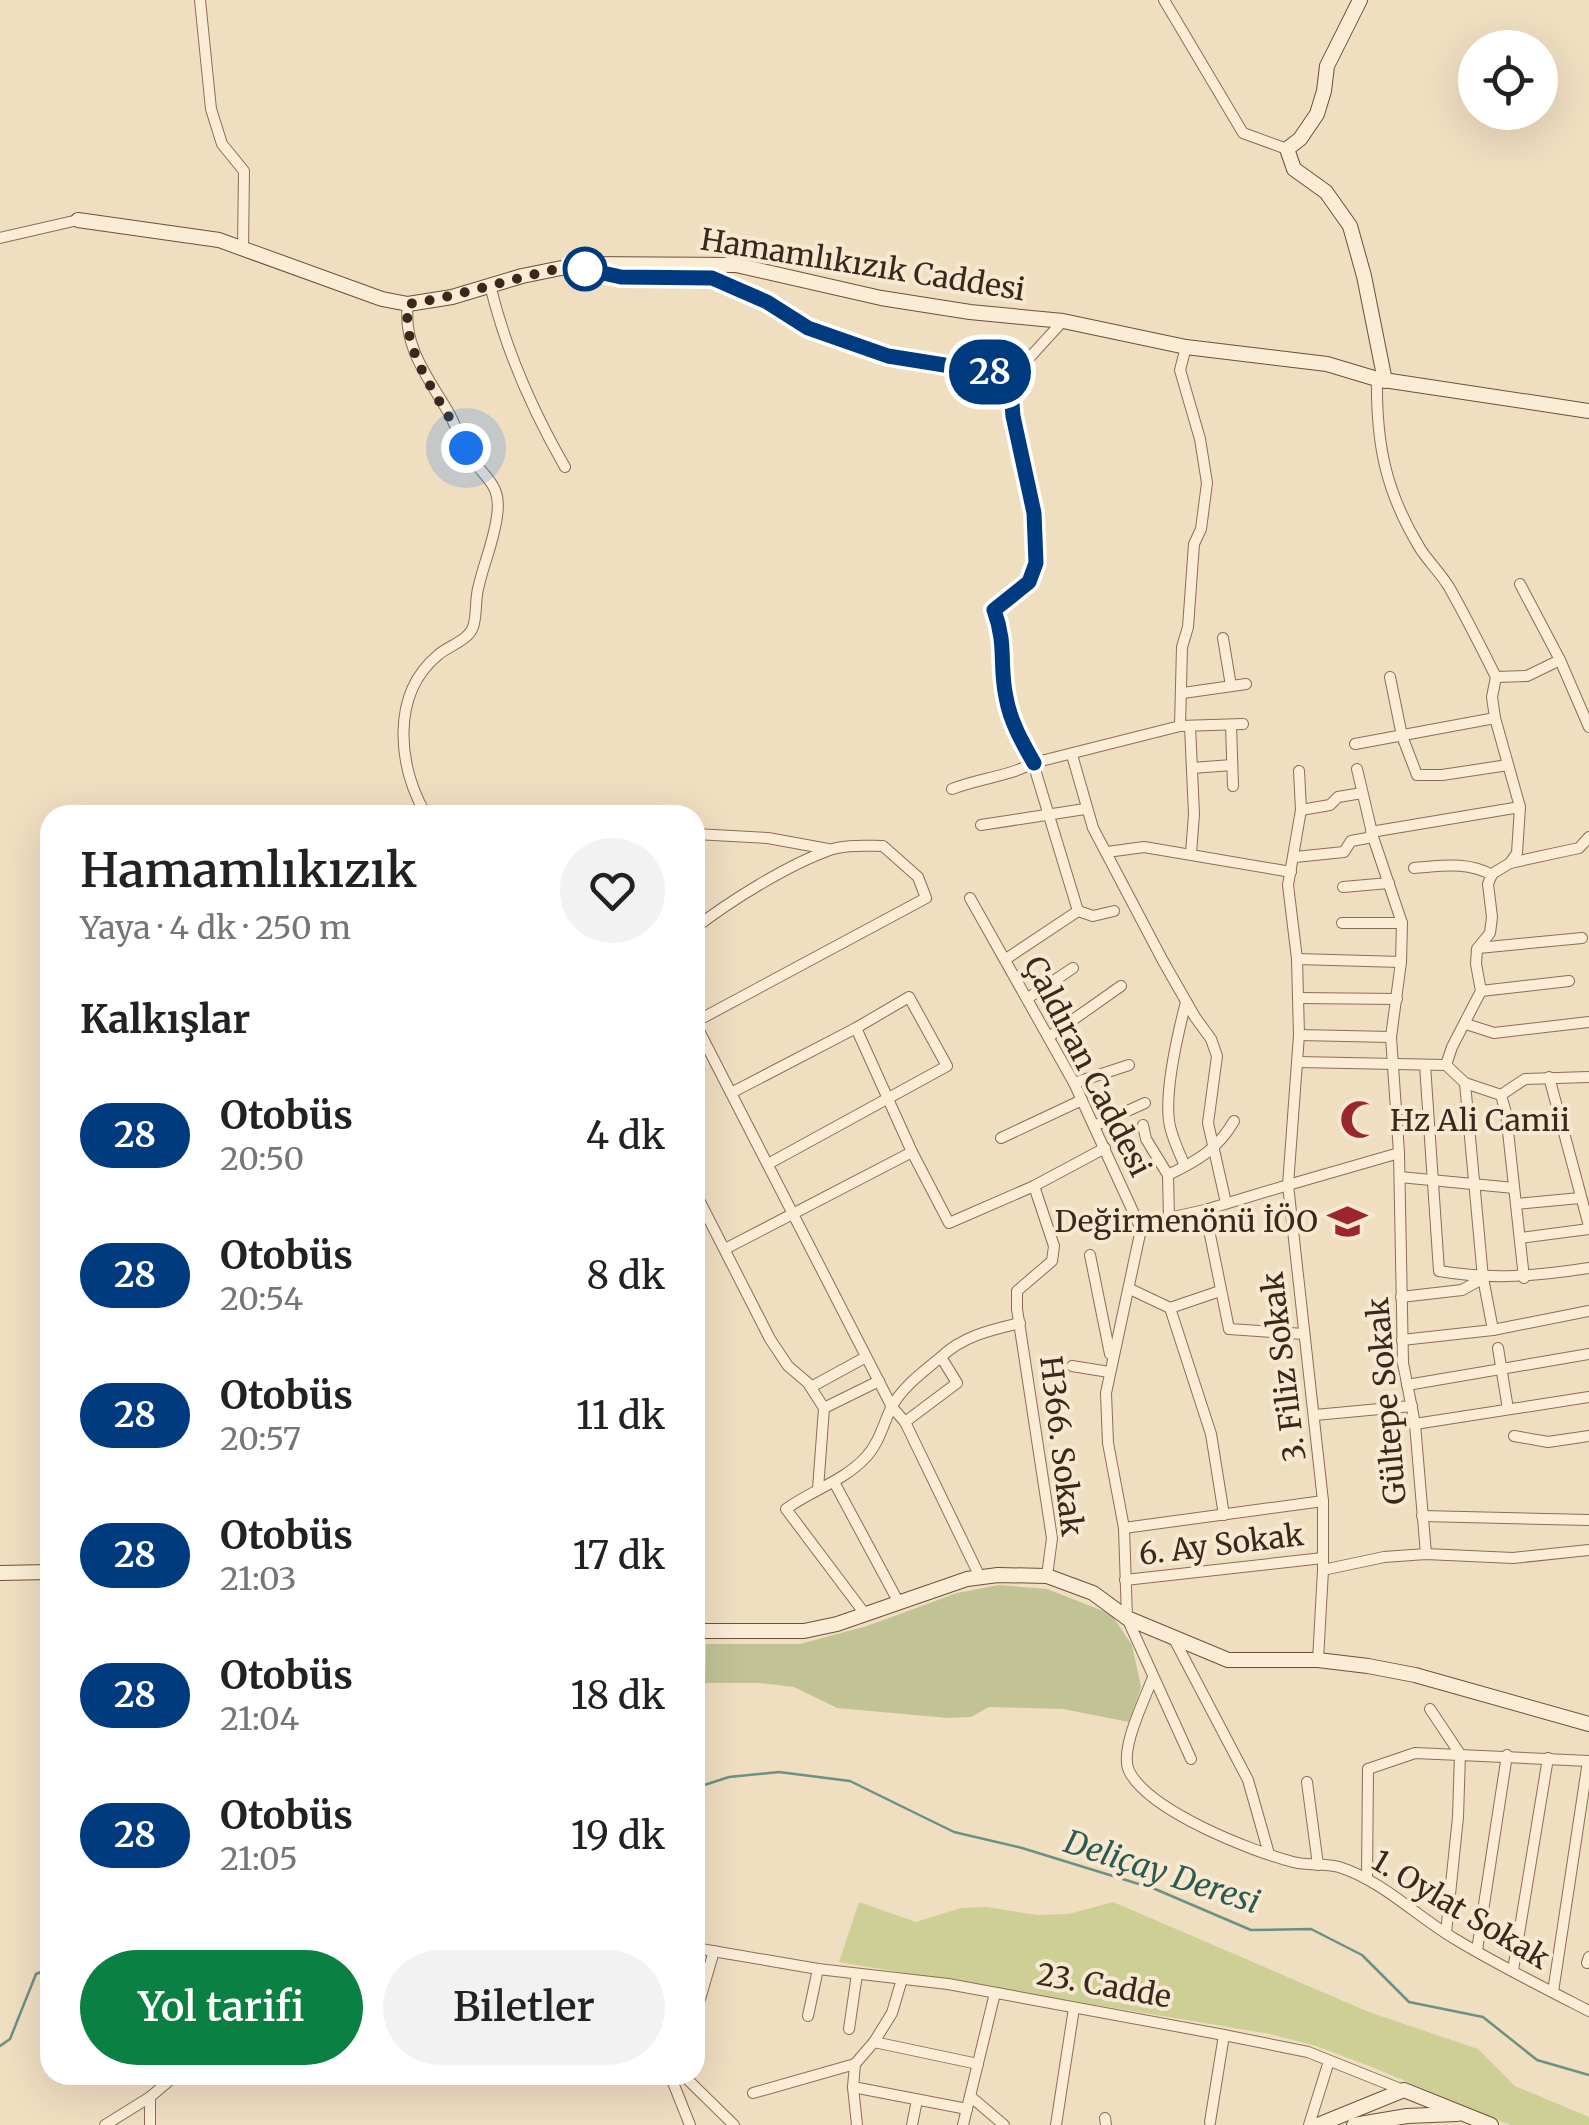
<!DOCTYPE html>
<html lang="tr">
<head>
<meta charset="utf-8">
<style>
  body { margin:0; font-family:Merriweather,serif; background:#f2f2f2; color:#222; height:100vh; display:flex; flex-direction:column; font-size:38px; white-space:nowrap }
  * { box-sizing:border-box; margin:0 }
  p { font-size:32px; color:#767676 }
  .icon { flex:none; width:55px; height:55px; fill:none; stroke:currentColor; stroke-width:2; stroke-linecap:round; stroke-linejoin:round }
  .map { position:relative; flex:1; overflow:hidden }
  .side { position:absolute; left:40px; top:805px; width:665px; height:1280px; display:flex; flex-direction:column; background:#fff; border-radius:30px; box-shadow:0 10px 40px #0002 }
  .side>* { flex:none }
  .badge { padding:0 20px; border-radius:32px; font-size:35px; line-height:65px }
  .tools { position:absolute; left:1458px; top:30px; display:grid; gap:20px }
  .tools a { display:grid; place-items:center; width:100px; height:100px; border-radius:50%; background:#fff; box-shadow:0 10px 40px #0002; font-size:50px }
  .you { position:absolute; width:50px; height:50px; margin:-25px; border:8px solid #fff; border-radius:50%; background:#1a73e8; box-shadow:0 0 0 15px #1a73e833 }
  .map>.badge { position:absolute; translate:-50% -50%; box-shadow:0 0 0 5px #fff }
  h2 { padding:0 40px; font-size:38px; line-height:90px }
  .round { display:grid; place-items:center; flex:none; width:105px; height:105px; border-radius:52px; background:#f2f2f2 }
  .summary { display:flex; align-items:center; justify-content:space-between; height:170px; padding:0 40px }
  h1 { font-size:48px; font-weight:600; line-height:75px }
  .button { display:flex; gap:20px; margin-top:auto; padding:20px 40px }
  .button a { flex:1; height:115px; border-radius:60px; background:#0b8043; color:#fff; font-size:40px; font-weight:600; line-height:115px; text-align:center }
  .button a+a { background:#f2f2f2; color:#222 }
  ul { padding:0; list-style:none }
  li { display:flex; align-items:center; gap:30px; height:140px; padding:0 40px }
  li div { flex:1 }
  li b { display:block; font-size:38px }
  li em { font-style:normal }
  li .badge { min-width:110px; font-weight:700; text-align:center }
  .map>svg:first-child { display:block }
  .green { fill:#cdcf95 }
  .cemetery { fill:#c2c394 }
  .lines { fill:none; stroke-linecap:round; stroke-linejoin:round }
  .stream { stroke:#6b9184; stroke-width:2.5 }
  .street-casing { stroke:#8b6e58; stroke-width:12 }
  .secondary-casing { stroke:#6d503b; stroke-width:16 }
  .street { stroke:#faecd5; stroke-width:10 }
  .secondary { stroke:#faecd5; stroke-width:14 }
  .line-casing { stroke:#fff; stroke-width:22 }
  .line { stroke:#003b80; stroke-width:15 }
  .walk { stroke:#3a281d; stroke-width:10; stroke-dasharray:0 18 }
  .stop-dot { fill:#fff; stroke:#003b80; stroke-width:5 }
  .labels { text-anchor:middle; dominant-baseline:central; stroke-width:8; stroke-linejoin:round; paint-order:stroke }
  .street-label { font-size:30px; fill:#3a281d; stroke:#f7e9d1 }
  .poi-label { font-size:30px; fill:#3a281d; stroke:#f7e9d1; text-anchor:start }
  .water-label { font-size:32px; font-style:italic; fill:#2b5a53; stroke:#f7e9d1 }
</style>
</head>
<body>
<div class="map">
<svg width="1589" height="2125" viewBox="0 0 1589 2125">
  <rect width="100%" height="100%" fill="#f0dec1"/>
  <path class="green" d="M859,1902l57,20 45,-14 26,-1 50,8 32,-1 44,-12 256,110 109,37 37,37 74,31v8h-79l-138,-58 -56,-21 -46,-12 -431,-72z"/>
  <path class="cemetery" d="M999,1585l48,4 64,25 21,31 9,42 -12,35 -66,-13 -74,-2 -18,10 -23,1 -111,-10 -43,-21 -35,-4h-54l1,-39h94l67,-18 90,-33z"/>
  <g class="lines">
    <g class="stream">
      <path d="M695,1788l34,-11 50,-5 71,9 104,51 68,16 133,41 96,41 60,-1 51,26 47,47 74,15 54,43 52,15"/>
      <path d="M0,2046l10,-7 26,-65 14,-6"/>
    </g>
    <defs>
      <g id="street">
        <path d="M200,0l11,109 11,35 22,27 -1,77"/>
        <path d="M1164,0l79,133 44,16"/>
        <path d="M0,238l78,-18"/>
        <path d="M582,269l39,8 91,1 55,24 41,26 80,28 125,20"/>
        <path d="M490,285c16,66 41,123 75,182"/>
        <path d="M408,304c-6,43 22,76 42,111 7,14 12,29 20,41 15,23 32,28 27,60 -3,25 -14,49 -19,73 -3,12 -1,27 -5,38 -5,14 -25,19 -35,28 -48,40 -40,111 -12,160"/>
        <path d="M1063,321l-53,58 3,38 20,96 3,50 -7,19 -35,28 11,39v46l11,35 17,33 45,148"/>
        <path d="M1377,379c-1,66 9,114 44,171 9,13 20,24 28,37 17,30 32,60 47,90l-4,20 3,21 25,89 -3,46 -7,10 -18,11 -4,10 4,33 -2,16 -13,16 -1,15 5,27 -29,56 -6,18 19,18 36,12"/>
        <path d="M1520,584l40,76 29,67"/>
        <path d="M1223,638l8,48"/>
        <path d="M1390,677l12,59 15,39h25l66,-10"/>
        <path d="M1496,677l31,-1 33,-16"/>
        <path d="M1183,693l63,-9"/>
        <path d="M1231,725l2,61"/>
        <path d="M1180,726l2,-79 6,-20 6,-83 7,-15 6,-46 -7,-44 -20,-69 6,-23"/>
        <path d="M1190,726l4,88 -3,40"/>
        <path d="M1355,744l140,-26"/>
        <path d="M1072,755l21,73 70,133 32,56 16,22 6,17 -9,67 18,80"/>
        <path d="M1192,768l40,-3"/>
        <path d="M1357,769l16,68 29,86 -1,39 -10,75 8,116 4,210 12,61 11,130"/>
        <path d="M952,789c27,-11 56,-12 81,-26l147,-37 63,-2"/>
        <path d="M1301,810l29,-5 8,-8 24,-4"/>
        <path d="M981,825l104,-16"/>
        <path d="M1371,832l149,-25"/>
        <path d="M695,834l73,4 60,11"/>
        <path d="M1107,852l37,-5 147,25"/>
        <path d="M1295,857l49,-5 7,-11 22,-4"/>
        <path d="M1510,863l69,-15 10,-11"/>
        <path d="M1414,868c28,-2 53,-7 78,7"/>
        <path d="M1343,887l46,-4"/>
        <path d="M970,898l104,185 67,146 -35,164 2,50 16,85 3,90 64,141"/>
        <path d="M1078,911l15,5 21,-5"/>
        <path d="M1342,923h60"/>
        <path d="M695,928c35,-27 91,-62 132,-77 17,-7 38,-5 56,-5l35,31 8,21 -231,124"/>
        <path d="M1478,948l104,-10"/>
        <path d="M1006,959l72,-48"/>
        <path d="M1297,959l104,3"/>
        <path d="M1481,991l88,-10"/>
        <path d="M1028,998l45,-30"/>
        <path d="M1298,998l99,1"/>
        <path d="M695,1023l197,384 13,15"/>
        <path d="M1466,1024l28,9 95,-11"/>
        <path d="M1299,1035l92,2"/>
        <path d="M1050,1036l71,-50"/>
        <path d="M1298,1062l148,3"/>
        <path d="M1425,1065l14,206c53,9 98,5 150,-3"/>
        <path d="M1549,1077l40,149"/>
        <path d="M1074,1083l55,-18"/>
        <path d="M1465,1083l18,195 10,52"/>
        <path d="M731,1093l125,-65 56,124"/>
        <path d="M1501,1095l5,18 18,165"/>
        <path d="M1501,1095l24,-16 64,-2"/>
        <path d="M1143,1125l3,14 22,36"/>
        <path d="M1094,1126l51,-23"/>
        <path d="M1001,1138l81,-38"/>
        <path d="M768,1164l179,-98 -38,-69 -53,31"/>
        <path d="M1185,1166c-6,-14 -14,-30 -16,-45 -4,-31 9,-88 17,-119"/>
        <path d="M1400,1177l114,11"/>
        <path d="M1034,1186l20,60 -2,15 -35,30v18l35,229 -5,38"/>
        <path d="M695,1192l75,147 18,27 20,17 16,25 -6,81"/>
        <path d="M1516,1204l64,-6"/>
        <path d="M1205,1210l83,-25 11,-150 -2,-76 -9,-74 13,-75 -2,-39"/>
        <path d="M1169,1218l-1,-43c29,-14 50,-26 66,-54"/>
        <path d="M1141,1229l28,-11 36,-8 24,119 75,5"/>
        <path d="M1520,1238l69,-9"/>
        <path d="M725,1249l187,-97 37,71 85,-37 71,-38"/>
        <path d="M1090,1255l20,99"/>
        <path d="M1130,1289l40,19"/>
        <path d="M1220,1291l-50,17 41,126 13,81"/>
        <path d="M1401,1297l61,-7 20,-11"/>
        <path d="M1402,1340l91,-10 96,-19"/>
        <path d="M1498,1348l10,61"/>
        <path d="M1072,1366l37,6"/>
        <path d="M1407,1385l182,-31"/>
        <path d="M811,1387l55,-30"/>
        <path d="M824,1408l55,-27"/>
        <path d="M1315,1415l97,-9"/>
        <path d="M1415,1424l174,-27"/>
        <path d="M1514,1436l34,6 41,-6"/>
        <path d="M834,1482l65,121"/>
        <path d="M1422,1516l167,4"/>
        <path d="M1124,1528l199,-27"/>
        <path d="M1323,1570l61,-13 42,-3 87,4 76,-8"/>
        <path d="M980,1577l-75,-155 52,-39 -16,-26c22,-21 50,-27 79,-34"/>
        <path d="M1125,1580l198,-22"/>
        <path d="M865,1614l-79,-105c26,-19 58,-28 80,-52 13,-14 17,-32 25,-49 11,-21 32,-36 50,-51"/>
        <path d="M1173,1637l75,143 21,74"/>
        <path d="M1318,1660l5,-90v-69l-35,-316 111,-32"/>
        <path d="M1153,1677c-8,22 -34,73 -24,94 20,40 122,80 164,91 15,4 31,1 46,5 44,14 77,49 116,72 43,26 89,49 134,72"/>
        <path d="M1430,1709l30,45 -2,63 -12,116"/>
        <path d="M1307,1782l11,83"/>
        <path d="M1367,1879l1,-110 47,-16 174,8"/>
        <path d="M695,1948l123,21 130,15 276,51 84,17 95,38"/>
        <path d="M1477,1950l30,-195"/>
        <path d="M1587,1963l2,-6"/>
        <path d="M1513,1970l35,-212"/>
        <path d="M1553,1992l35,-231"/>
        <path d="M700,1999l14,-48"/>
        <path d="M808,2016l10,-47"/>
        <path d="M849,2029l8,-55"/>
        <path d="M874,2042l104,22"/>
        <path d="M670,2075l20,50"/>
        <path d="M683,2075l51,50"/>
        <path d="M853,2087l114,22"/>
        <path d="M753,2093l102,-29"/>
        <path d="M970,2096l34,29"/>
        <path d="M1105,2118l1,7"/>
        <path d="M1210,2122l14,-87"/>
        <path d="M105,2125l45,-28"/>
        <path d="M150,2125v-28l26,-22"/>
        <path d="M857,2125l-4,-38 2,-23 19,-22 18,-29 10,-34"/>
        <path d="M912,2125l5,-25"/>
        <path d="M963,2125l32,-132"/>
        <path d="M1056,2125l18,-117"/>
        <path d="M1309,2125l20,-64"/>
      </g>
      <g id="secondary">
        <path d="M1360,0l-33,66 -3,25 -7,23 -17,25 -13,10 7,20 32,23 24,34 14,50 21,105"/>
        <path d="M78,220l141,20 163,59 26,5 44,-7 70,-21 59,-12 155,1 145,33 89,14 93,9 123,26 141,17 50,15 212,32"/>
        <path d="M0,1573l50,-1"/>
        <path d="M695,1631h109l33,-7 130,-45 31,-4 49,1 46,17 34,25 101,42h90l50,6 47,9 174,49"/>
        <path d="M1318,2125l86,-35 87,35"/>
        <path d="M1354,2125l53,-9 50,-2"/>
      </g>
    </defs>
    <use href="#street" class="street-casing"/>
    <use href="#secondary" class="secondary-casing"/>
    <use href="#street" class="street"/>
    <use href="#secondary" class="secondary"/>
  </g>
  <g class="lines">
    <defs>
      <path id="line" d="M571,266l50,11 91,1 55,24 41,26 80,28 125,20 -3,4 3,36 21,97 2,50 -7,19 -35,28c13,35 5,55 12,87 4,24 16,45 28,66"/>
    </defs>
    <use href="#line" class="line-casing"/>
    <use href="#line" class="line"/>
    <path class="walk" d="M466,448c-21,-45 -65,-91 -58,-144 58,-9 114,-29 173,-40l4,5"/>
  </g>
  <defs>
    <symbol id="mosque-bare" viewBox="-9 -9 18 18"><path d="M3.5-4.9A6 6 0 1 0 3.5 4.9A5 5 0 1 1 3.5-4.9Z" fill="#9d2530" stroke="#f7e9d1" stroke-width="2.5" paint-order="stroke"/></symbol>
    <symbol id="school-bare" viewBox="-9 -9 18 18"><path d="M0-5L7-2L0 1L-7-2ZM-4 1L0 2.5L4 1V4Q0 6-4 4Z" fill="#9d2530" stroke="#f7e9d1" stroke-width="2.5" paint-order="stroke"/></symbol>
  </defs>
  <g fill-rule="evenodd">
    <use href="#mosque-bare" x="1332" y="1092" width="55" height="55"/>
    <use href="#school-bare" x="1320" y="1194" width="55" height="55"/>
  </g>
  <circle class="stop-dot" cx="585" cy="269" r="20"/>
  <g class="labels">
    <g class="street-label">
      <text transform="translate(863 264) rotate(9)">Hamamlıkızık Caddesi</text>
      <text transform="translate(1088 1066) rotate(63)">Çaldıran Caddesi</text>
      <text transform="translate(1283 1367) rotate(-97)">3. Filiz Sokak</text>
      <text transform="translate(1386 1401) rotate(-95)">Gültepe Sokak</text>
      <text transform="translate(1062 1446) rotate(83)">H366. Sokak</text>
      <text transform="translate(1221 1544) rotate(-7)">6. Ay Sokak</text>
      <text transform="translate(1461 1909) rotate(31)">1. Oylat Sokak</text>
      <text transform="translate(1104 1985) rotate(10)">23. Cadde</text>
    </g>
    <g class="poi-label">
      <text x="1390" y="1120">Hz Ali Camii</text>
      <text x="1318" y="1221" text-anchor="end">Değirmenönü İÖO</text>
    </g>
    <g class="water-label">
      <text transform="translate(1162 1872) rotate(18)">Deliçay Deresi</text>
    </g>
  </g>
</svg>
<div class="tools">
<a><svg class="icon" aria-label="locate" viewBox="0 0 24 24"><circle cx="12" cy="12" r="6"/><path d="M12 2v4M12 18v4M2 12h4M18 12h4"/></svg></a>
</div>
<div class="you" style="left:466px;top:448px"></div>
<b class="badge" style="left:990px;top:372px;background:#003b80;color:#fff">28</b>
<section class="side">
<div class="summary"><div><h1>Hamamlıkızık</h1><p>Yaya · 4 dk · 250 m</p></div><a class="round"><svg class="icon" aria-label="heart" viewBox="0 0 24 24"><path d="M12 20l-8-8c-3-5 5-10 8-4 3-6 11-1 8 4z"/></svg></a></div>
<h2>Kalkışlar</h2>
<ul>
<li><span class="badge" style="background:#003b80;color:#fff">28</span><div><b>Otobüs</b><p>20:50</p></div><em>4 dk</em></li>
<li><span class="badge" style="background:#003b80;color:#fff">28</span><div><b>Otobüs</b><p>20:54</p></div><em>8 dk</em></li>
<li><span class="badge" style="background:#003b80;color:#fff">28</span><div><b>Otobüs</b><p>20:57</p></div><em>11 dk</em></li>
<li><span class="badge" style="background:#003b80;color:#fff">28</span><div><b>Otobüs</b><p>21:03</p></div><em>17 dk</em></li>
<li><span class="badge" style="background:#003b80;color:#fff">28</span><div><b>Otobüs</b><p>21:04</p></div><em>18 dk</em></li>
<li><span class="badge" style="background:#003b80;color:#fff">28</span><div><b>Otobüs</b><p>21:05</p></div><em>19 dk</em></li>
</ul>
<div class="button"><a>Yol tarifi</a><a>Biletler</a></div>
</section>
</div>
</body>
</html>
